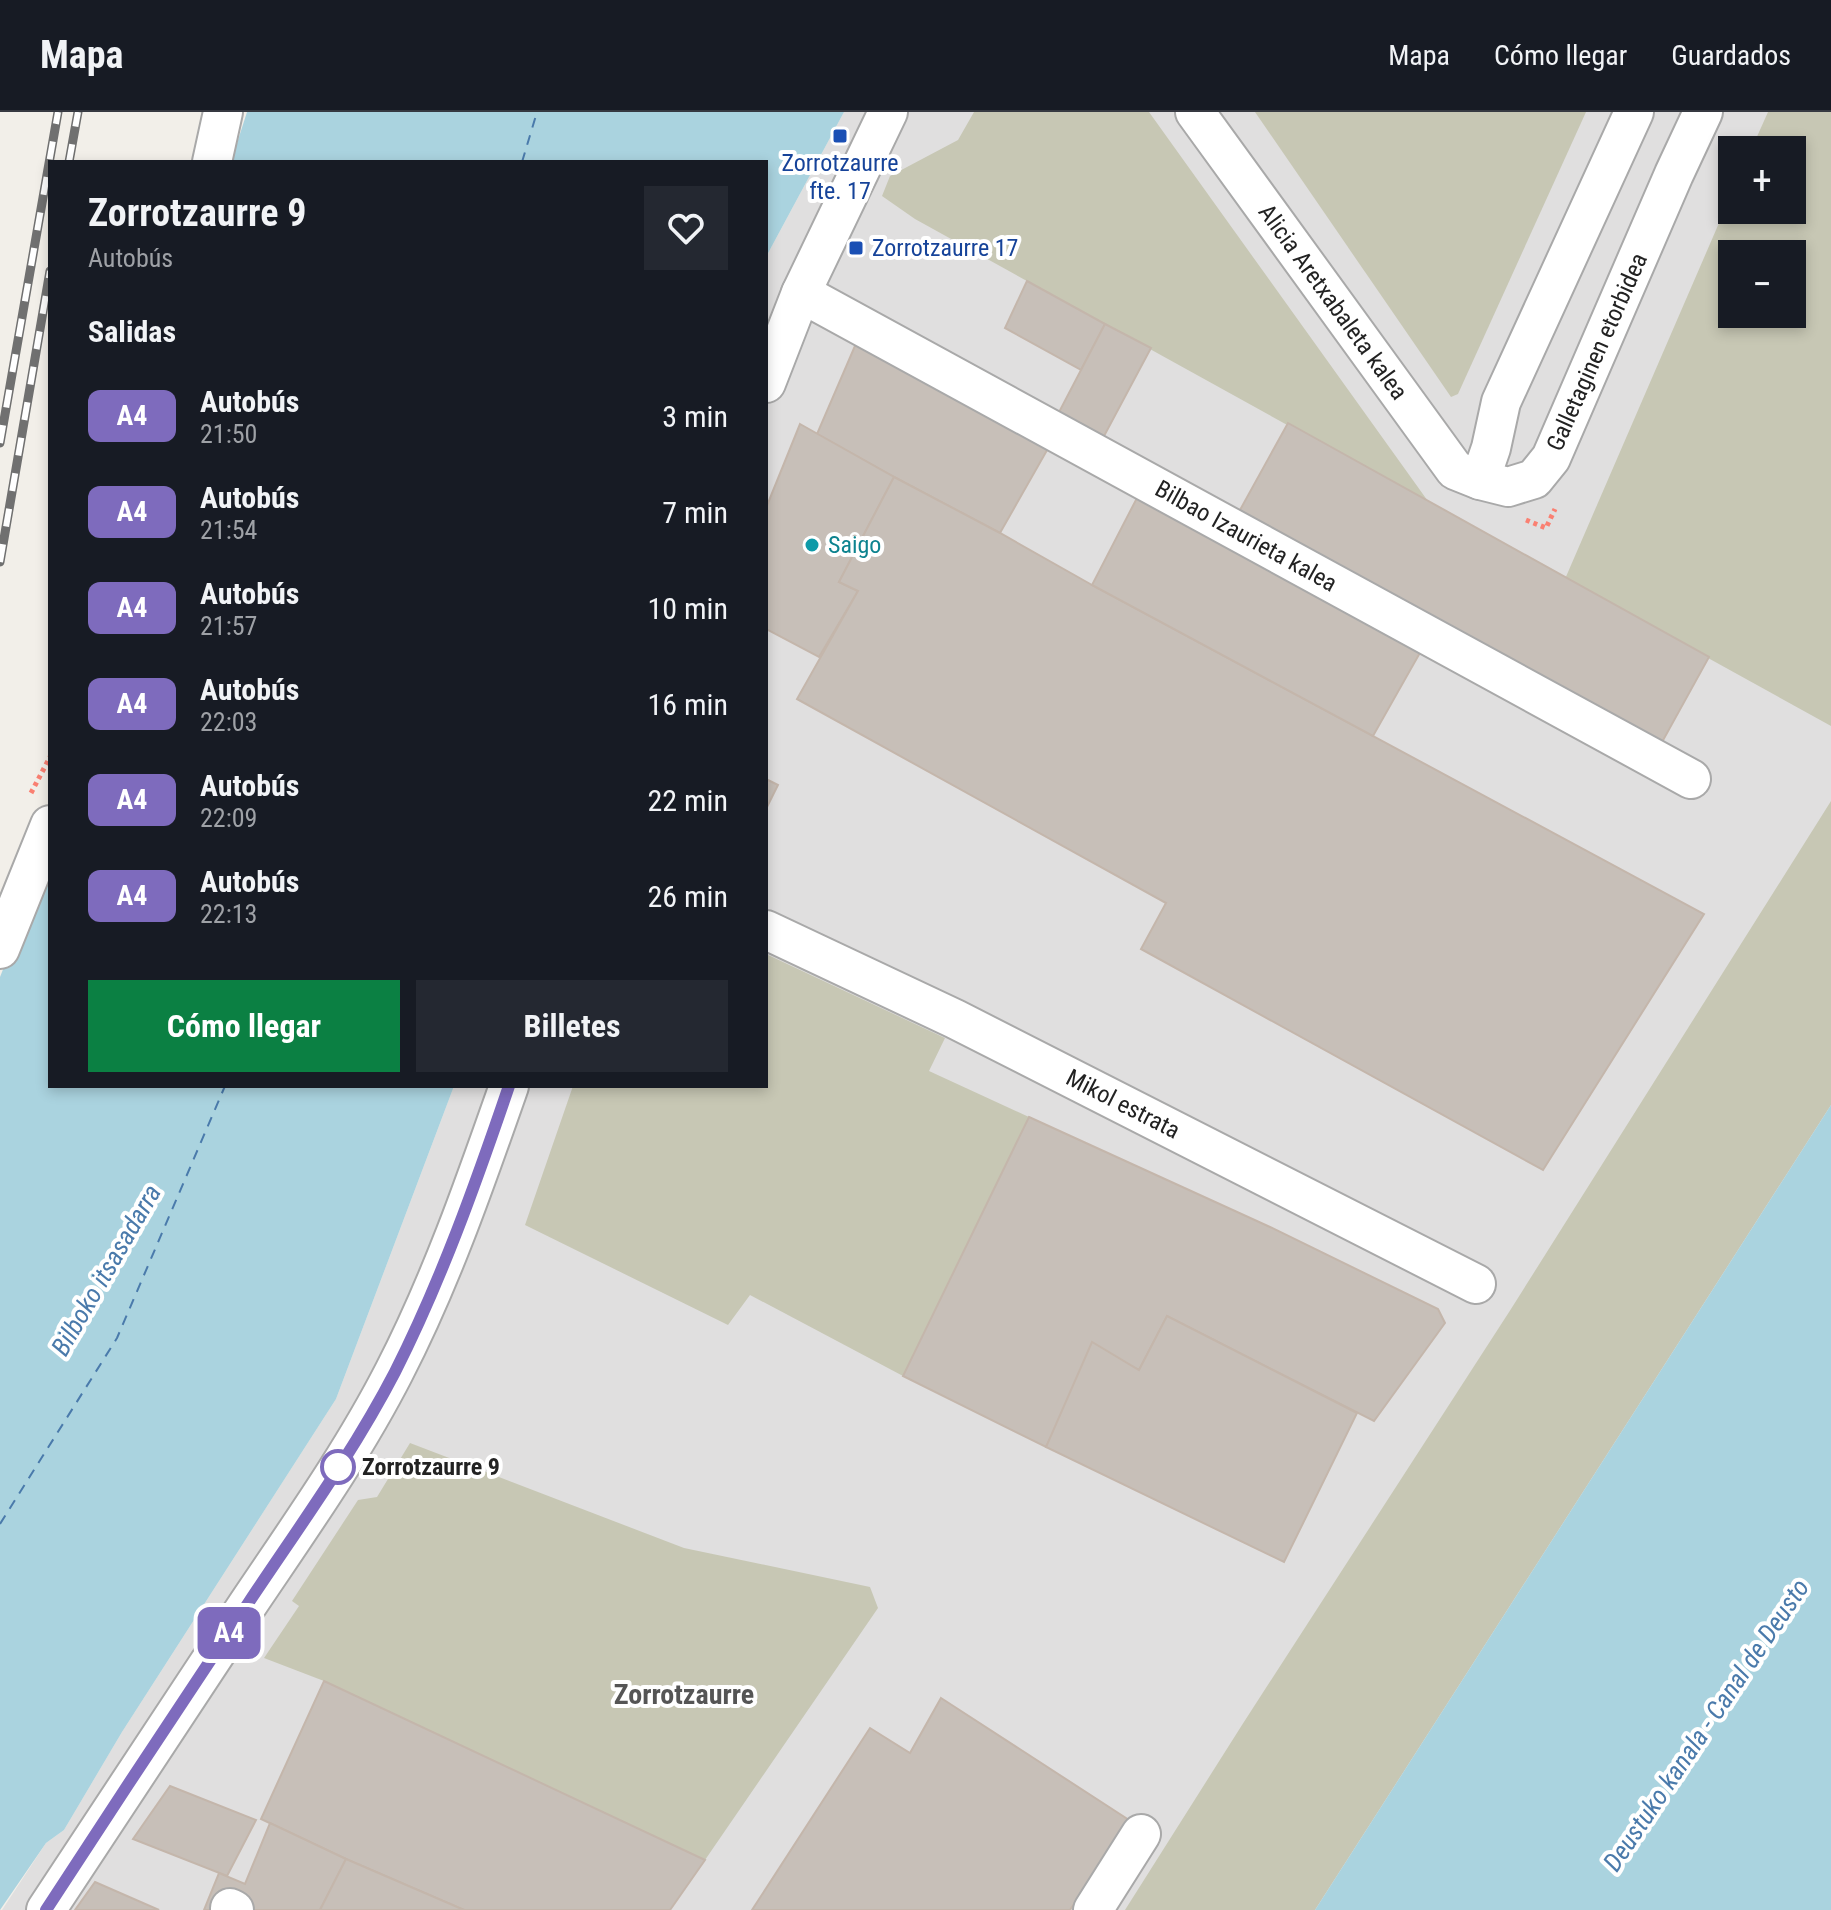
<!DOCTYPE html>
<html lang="es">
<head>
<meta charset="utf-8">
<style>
  body { margin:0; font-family:"Roboto Condensed",sans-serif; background:#242831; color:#f1f3f6; height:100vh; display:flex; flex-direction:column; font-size:30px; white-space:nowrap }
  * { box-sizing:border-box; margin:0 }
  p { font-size:26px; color:#9ea1a6 }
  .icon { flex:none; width:44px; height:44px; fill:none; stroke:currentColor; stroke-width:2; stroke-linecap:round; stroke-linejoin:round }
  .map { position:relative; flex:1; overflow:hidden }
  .drawer { position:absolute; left:48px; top:48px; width:720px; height:928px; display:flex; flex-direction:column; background:#171b24; border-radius:0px; box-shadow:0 4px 12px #0003 }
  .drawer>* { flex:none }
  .badge { padding:0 16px; border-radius:12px; font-size:28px; line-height:52px }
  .controls { position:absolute; left:1718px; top:24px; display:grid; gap:16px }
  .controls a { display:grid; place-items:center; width:88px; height:88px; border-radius:0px; background:#171b24; box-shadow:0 4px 12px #0003; font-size:40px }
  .map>.badge { position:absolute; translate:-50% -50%; box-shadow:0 0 0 4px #fff }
  h2 { padding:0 40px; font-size:30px; line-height:72px }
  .round { display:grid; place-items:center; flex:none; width:84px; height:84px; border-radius:0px; background:#242831 }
  .head { display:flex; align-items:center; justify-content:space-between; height:136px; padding:0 40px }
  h1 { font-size:38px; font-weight:700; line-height:60px }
  .primary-button { display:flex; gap:16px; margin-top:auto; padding:16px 40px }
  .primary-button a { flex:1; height:92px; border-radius:0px; background:#0b8043; color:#fff; font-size:32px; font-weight:700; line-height:92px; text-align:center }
  .primary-button a+a { background:#242831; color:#f1f3f6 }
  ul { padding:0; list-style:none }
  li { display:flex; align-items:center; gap:24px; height:96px; padding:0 40px }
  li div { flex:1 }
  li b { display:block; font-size:30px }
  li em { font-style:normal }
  li .badge { min-width:88px; font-weight:700; text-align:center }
  header { display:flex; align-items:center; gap:48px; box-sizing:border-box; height:112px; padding:0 40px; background:#171b24; border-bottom:2px solid #363941 }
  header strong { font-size:38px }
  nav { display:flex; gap:44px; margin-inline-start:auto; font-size:28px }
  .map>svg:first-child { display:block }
  .residential { fill:#e0dfdf; fill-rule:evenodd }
  .construction { fill:#c7c7b4; fill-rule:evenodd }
  .water { fill:#aad3df }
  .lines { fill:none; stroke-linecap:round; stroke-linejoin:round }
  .ferry { stroke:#4a7aab; stroke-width:2; stroke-dasharray:10 8; stroke-linecap:butt }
  .building { fill:#c7bfb8; stroke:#c4b6ab; stroke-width:2 }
  .minor-casing { stroke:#a9a9a9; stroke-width:42 }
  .path { stroke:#fa8072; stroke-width:5; stroke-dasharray:4 4; stroke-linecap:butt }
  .minor { stroke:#fff; stroke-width:38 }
  .rail-casing { stroke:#707070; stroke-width:9 }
  .rail { stroke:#fff; stroke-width:6; stroke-dasharray:18; stroke-linecap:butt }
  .line-casing { stroke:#fff; stroke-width:18 }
  .line { stroke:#7e6bbd; stroke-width:12 }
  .transit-dot { fill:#1a4fb4; stroke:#fff; stroke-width:3 }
  .culture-dot { fill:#0f9aa8; stroke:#fff; stroke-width:3 }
  .stop-dot { fill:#fff; stroke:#7e6bbd; stroke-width:4 }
  .labels { text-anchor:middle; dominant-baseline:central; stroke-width:8; stroke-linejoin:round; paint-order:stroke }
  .transit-label { font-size:24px; fill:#164399; stroke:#fff }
  .street-label { font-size:24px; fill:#222; stroke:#fff }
  .culture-label { font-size:24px; fill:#0d838f; stroke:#fff; text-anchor:start }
  .stop-label { font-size:24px; font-weight:bold; fill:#222; stroke:#fff; text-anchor:start }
  .water-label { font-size:26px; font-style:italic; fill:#4a7aab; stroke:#fff }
  .quarter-label { font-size:28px; font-weight:bold; fill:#555; stroke:#fff }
</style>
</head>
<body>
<header>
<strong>Mapa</strong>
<nav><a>Mapa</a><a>Cómo llegar</a><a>Guardados</a></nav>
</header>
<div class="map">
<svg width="1831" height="1798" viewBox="0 0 1831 1798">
  <rect width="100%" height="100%" fill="#f2efe9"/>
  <path class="residential" d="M844,0h987v993l-516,805h-1313l44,-67 18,-13 58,-98 214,-333 118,-313h312v-829zM1732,38h60v60h-60zM1732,142h60v60h-60z"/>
  <g class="construction">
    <path d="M974,0h175l281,392 -515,-285 -33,-23 8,-20 68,-36z"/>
    <path d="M1255,0h331l-128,282 -7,3z"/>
    <path d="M1768,0h63v614l-266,-147 167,-386v17h60v-60h-41zM1732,142h60v60h-60z"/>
    <path d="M1831,689v304l-516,805h-190l117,-185 269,-416z"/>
    <path d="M766,842l179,84 -16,33 100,46 -126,259 -153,-81 -22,30 -203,-100 48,-139h193z"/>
    <path d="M410,1331l274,105 186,39 8,21 -173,252 -381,-179 -60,-23 35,-52 -7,-5 66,-101 19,-3z"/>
  </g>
  <g class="water">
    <path d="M247,0h597l-78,145v-95h-535z"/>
    <path d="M50,739v235h404l-118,313 -214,333 -58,98 -18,13 -46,67v-933z"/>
    <path d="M1831,993v805h-516z"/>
  </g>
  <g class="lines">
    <g class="ferry">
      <path d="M522,50l15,-50"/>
      <path d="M0,1412l117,-186 108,-252"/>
    </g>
  </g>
  <g class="building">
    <path d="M1027,169l78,43 -24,46 -76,-42z"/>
    <path d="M1105,212l46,24 -48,90 -45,-24z"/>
    <path d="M858,227l192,106 -50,88 -106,-56 -77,-43z"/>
    <path d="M1288,311l421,234 -48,87 -421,-234z"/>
    <path d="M800,312l94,53 -55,105 19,9 -39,66 -53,-28v-121z"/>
    <path d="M894,365l106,56 92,52 612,329 -161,256 -402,-221 25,-46 -369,-204 61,-108 -19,-9z"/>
    <path d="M1138,384l283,155 -48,85 -281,-151z"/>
    <path d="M766,667l12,6 -12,24z"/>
    <path d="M1029,1005l241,110 168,82 7,14 -71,98 -207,-105 -28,54 -43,-22 -50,99 -143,-71z"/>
    <path d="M1167,1204l190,97 -73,149 -238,-115 46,-105 47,28z"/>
    <path d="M324,1569l381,179 -35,50h-206l-118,-51 -85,-40z"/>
    <path d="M941,1586l188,122 -59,90h-318l118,-182 40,25z"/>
    <path d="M170,1674l86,34 -29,56 -94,-37z"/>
    <path d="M270,1711l76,36 -26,51h-116l15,-37 26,11z"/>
    <path d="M346,1747l118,51h-144z"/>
    <path d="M95,1770l64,28h-84z"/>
  </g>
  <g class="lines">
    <defs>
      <g id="minor">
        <path d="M1195,0l260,358 25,10 28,7 26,-8 17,-21 123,-284 29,-62"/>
        <path d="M212,50l11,-50"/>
        <path d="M801,181l890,486"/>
        <path d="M766,271l35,-90 87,-181"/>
        <path d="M1480,368l11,-32 10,-46 133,-290"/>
        <path d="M766,818l189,89 521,265"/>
        <path d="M0,837l50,-124"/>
        <path d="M46,1798c66,-101 133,-202 200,-303 51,-76 106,-153 148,-235 47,-91 81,-189 115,-286"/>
        <path d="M230,1798v-2l4,2"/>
        <path d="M1093,1798l48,-76"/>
      </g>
    </defs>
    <use href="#minor" class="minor-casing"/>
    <g class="path">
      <path d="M1526,408l20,8 9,-19"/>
      <path d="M31,681l19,-36"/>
    </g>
    <use href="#minor" class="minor"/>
    <defs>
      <g id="rail">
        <path d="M69,50l9,-50"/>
        <path d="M0,331l58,-331"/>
        <path d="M0,450l50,-291"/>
      </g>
    </defs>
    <use href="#rail" class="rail-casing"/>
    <use href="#rail" class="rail"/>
  </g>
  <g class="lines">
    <defs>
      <path id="line" d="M46,1798c67,-103 135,-206 203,-308 50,-75 104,-149 146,-230 46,-91 81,-189 114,-286"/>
    </defs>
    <use href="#line" class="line-casing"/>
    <use href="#line" class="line"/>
  </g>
  <g class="transit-dot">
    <rect x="832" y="16" width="16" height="16" rx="4"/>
    <rect x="848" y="128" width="16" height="16" rx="4"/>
  </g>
  <circle class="culture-dot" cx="812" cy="433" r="8"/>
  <circle class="stop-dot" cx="338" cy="1355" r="16"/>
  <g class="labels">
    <g class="transit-label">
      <text x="840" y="51">Zorrotzaurre<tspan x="840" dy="28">fte. 17</tspan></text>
      <text x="872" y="136" text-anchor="start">Zorrotzaurre 17</text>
    </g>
    <g class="street-label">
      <text transform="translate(1333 190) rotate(54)">Alicia Aretxabaleta kalea</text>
      <text transform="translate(1597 240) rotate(-66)">Galletaginen etorbidea</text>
      <text transform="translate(1246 424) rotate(29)">Bilbao Izaurieta kalea</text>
      <text transform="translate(1123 992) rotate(27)">Mikol estrata</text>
    </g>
    <g class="culture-label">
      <text x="828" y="433">Saigo</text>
    </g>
    <g class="stop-label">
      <text x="362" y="1355">Zorrotzaurre 9</text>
    </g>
    <g class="water-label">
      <text transform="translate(106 1158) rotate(-60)">Bilboko itsasadarra</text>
      <text transform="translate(1706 1613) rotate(-56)">Deustuko kanala - Canal de Deusto</text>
    </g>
    <g class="quarter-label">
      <text x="684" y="1582">Zorrotzaurre</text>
    </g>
  </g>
</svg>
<div class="controls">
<a>+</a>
<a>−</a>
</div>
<b class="badge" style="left:229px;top:1521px;background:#7e6bbd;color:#fff">A4</b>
<section class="drawer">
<div class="head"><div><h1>Zorrotzaurre 9</h1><p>Autobús</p></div><a class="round"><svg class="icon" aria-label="heart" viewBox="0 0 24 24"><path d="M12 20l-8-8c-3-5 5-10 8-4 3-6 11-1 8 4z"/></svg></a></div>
<h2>Salidas</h2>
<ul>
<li><span class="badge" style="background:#7e6bbd;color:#fff">A4</span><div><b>Autobús</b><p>21:50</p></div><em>3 min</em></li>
<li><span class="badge" style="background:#7e6bbd;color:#fff">A4</span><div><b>Autobús</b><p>21:54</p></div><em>7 min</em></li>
<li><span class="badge" style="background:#7e6bbd;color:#fff">A4</span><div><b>Autobús</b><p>21:57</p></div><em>10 min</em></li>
<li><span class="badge" style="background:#7e6bbd;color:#fff">A4</span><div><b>Autobús</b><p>22:03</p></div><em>16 min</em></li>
<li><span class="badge" style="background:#7e6bbd;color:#fff">A4</span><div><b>Autobús</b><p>22:09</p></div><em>22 min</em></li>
<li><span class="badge" style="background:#7e6bbd;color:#fff">A4</span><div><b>Autobús</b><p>22:13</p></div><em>26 min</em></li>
</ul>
<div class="primary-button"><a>Cómo llegar</a><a>Billetes</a></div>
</section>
</div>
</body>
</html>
